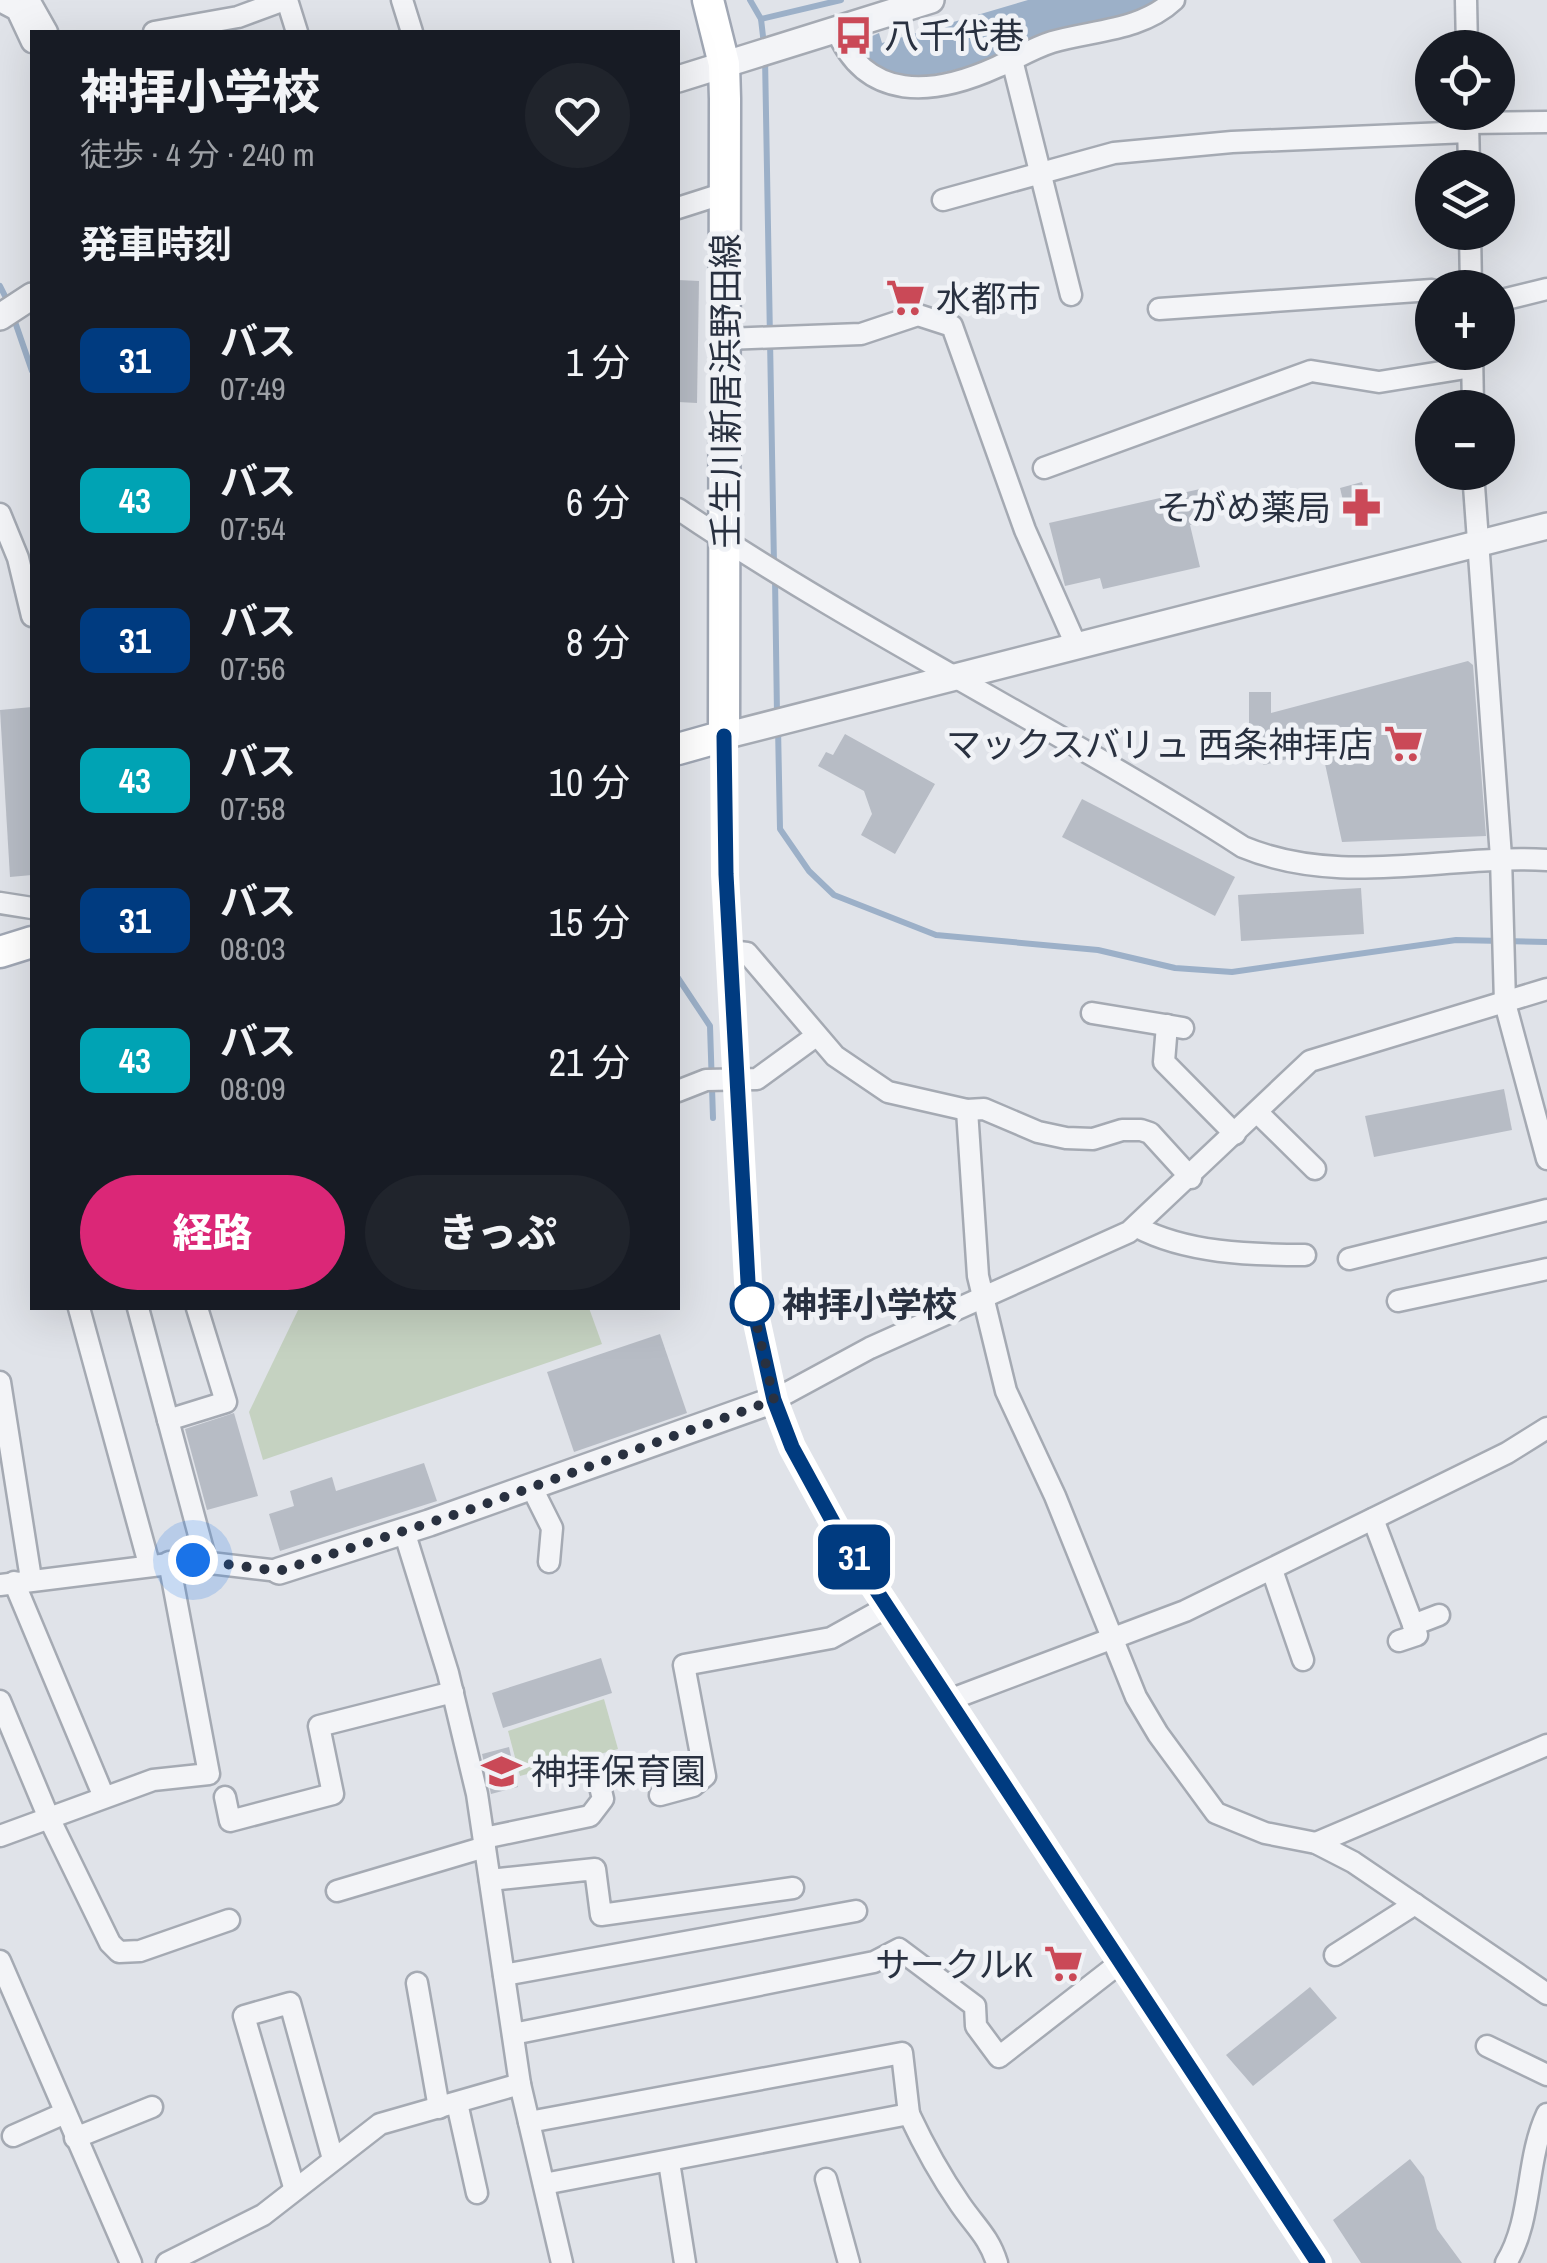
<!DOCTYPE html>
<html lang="ja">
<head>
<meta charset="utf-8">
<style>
  body { margin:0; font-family:"Archivo Narrow","Noto Sans JP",sans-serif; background:#20242c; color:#f1f3f6; height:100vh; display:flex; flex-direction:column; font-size:38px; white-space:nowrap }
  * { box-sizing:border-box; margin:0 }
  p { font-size:32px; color:#9ea1a6 }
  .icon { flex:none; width:55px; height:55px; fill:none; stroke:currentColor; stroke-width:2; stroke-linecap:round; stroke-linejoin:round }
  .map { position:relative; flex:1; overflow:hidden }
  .details { position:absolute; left:30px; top:30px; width:650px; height:1280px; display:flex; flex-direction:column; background:#171b24; border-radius:0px; box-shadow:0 10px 40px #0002 }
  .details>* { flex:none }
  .badge { padding:0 20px; border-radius:15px; font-size:35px; line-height:65px }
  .buttons { position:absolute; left:1415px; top:30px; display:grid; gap:20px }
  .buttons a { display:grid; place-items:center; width:100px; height:100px; border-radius:50%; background:#171b24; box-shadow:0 10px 40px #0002; font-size:50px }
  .you { position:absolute; width:50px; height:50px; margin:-25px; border:8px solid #fff; border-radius:50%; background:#1a73e8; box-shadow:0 0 0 15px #1a73e833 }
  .map>.badge { position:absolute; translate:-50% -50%; box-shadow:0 0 0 5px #fff }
  h2 { padding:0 50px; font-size:38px; line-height:90px }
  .round { display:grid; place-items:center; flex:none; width:105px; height:105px; border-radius:52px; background:#20242c }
  .head { display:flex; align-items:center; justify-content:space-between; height:170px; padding:0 50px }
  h1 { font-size:48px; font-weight:800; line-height:75px }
  .cta { display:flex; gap:20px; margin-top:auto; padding:20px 50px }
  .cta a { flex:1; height:115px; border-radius:60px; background:#db2777; color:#fff; font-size:40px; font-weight:800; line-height:115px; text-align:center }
  .cta a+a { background:#20242c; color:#f1f3f6 }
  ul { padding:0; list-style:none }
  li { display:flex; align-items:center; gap:30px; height:140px; padding:0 50px }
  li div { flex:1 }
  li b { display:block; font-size:38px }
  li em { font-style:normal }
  li .badge { min-width:110px; font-weight:700; text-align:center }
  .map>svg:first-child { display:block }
  .green { fill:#c5d2c1 }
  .water { fill:#9cb0c8 }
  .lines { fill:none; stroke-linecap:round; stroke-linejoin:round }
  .stream { stroke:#9cb0c8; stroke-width:6 }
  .building { fill:#b7bcc5 }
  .minor-casing { stroke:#a5aab3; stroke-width:25 }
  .tertiary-casing { stroke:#a5aab3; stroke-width:30 }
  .primary-casing { stroke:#a0a7b4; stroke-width:35 }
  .minor { stroke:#f3f4f7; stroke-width:20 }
  .tertiary { stroke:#f3f4f7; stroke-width:25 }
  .secondary { stroke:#fff; stroke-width:28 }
  .primary { stroke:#fff; stroke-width:30 }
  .line-casing { stroke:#fff; stroke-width:22 }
  .line { stroke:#003b80; stroke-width:15 }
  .walk { stroke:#293140; stroke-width:10; stroke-dasharray:0 18 }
  .stop-dot { fill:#fff; stroke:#003b80; stroke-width:5 }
  .labels { text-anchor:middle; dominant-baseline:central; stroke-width:10; stroke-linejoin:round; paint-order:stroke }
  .poi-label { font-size:35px; fill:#293140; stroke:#f0f2f6; text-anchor:start }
  .street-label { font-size:35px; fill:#293140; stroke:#f0f2f6 }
  .stop-label { font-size:35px; font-weight:bold; fill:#293140; stroke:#f0f2f6; text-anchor:start }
</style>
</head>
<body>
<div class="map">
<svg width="1547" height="2263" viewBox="0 0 1547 2263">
  <rect width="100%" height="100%" fill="#e0e3e9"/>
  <g class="green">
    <path d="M299,1308h290l13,36 -339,116 -14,-48z"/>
    <path d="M604,1699l14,50 -98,27 -12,-45z"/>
  </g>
  <path class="water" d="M1028,0h128l-24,13 -114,29v5c-43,17 -125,54 -157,2l11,-3 -2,-9 9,-4 3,10z"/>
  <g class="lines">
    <g class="stream">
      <path d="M750,0l11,19 3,26"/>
      <path d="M761,19l80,-19"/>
      <path d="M765,57l9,508"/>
      <path d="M0,286l9,18"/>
      <path d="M13,316l19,55"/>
      <path d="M775,577l2,138"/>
      <path d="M778,727l2,102 29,42 25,24 102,40 162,15 77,18 57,4 224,-32 91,2"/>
      <path d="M678,978l32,48 3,92"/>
    </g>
  </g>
  <g class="building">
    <path d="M678,280l21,1 -2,122 -19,-1z"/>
    <path d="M1362,482l8,30 -23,5 -7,-29z"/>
    <path d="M1200,489l8,32 -18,4 10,42 -97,22 -3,-11 -35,8 -16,-63z"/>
    <path d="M1468,661l5,4 13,171 -144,6 -20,-92 -58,15 -15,-14v-59h22v21z"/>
    <path d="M32,707v168l-22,2 -10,-167z"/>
    <path d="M845,734l90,50 -40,70 -34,-19 11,-21 -8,-23 -46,-25 8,-14 7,3z"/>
    <path d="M1082,799l153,78 -20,39 -153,-79z"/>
    <path d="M1361,888l3,46 -123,7 -3,-46z"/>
    <path d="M1504,1089l8,41 -138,27 -9,-41z"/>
    <path d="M660,1334l27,79 -113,39 -27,-80z"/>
    <path d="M234,1413l24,83 -51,14 -22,-81z"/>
    <path d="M424,1463l13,38 -157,50 -11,-37 25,-8 -4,-15 42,-14 4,14z"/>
    <path d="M601,1658l11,35 -109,35 -11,-35z"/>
    <path d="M509,1747l9,40 -27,7 -9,-40z"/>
    <path d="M1310,1987l27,31 -84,68 -27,-31z"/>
    <path d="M1410,2159l14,18 13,52 25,34h-101l-28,-43z"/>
  </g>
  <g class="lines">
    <defs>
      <g id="minor">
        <path d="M29,0l18,32"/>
        <path d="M287,0l10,32"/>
        <path d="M402,0l10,32"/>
        <path d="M1466,0l1,48"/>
        <path d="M0,1l17,9 15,32"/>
        <path d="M836,29c30,73 97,67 161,38 18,-8 36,-19 55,-25 41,-12 89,-11 122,-42"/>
        <path d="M154,32l84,-15 46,-17"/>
        <path d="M1012,60l59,235"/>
        <path d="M1468,120l1,48"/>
        <path d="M1468,123l79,-1"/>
        <path d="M943,200l171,-47 118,-11 236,-10"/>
        <path d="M678,208l47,-15"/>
        <path d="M1470,232l1,56"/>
        <path d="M1498,301l49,-12"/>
        <path d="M1159,309l273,-19"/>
        <path d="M726,339l135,-5 57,-19 34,11 73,204 51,115"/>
        <path d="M1472,352l1,56"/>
        <path d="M1044,468l267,-97 68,11 93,-15"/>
        <path d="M1473,472l28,385 4,146 42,156"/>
        <path d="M678,509c181,123 381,219 565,338 99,41 202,7 304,13"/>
        <path d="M0,514l18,44 14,58"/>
        <path d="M0,903l32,5"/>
        <path d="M730,951l17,2 88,103 53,36 79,18 17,-1 54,23 28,6 27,1 29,-9h19l9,3 41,45"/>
        <path d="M1092,1013l91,15"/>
        <path d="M1167,1025l-3,37 71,72"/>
        <path d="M678,1091l28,-11 51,-1 59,-43"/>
        <path d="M967,1110l11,166 28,115 49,105 81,201 22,37 58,79 49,20 51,10 37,19 194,132"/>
        <path d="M1257,1112l58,57"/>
        <path d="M1137,1227c49,26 113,28 168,28"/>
        <path d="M1349,1259l198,-49"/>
        <path d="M1398,1301l149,-32"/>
        <path d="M79,1308l70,256"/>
        <path d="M138,1308l30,112"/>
        <path d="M197,1308l29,94 -58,18 38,141"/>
        <path d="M0,1382l31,197"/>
        <path d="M774,1400l96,-52 259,-116 181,-171 237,-72"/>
        <path d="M532,1488l20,40 -3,34"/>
        <path d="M1373,1519l44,116 -18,6"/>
        <path d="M404,1531l44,142 29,121 43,290 42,179"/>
        <path d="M1272,1570l31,90"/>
        <path d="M14,1582l90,215"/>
        <path d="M0,1585l193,-24 86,10"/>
        <path d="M1413,1625l26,-10"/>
        <path d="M949,1700l236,-89 322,-158 40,-25"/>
        <path d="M0,1701l48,115 62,127 9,9 21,-1 89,-31"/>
        <path d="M660,1795l33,-9 12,-10 -21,-111 147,-27 56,-31"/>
        <path d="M225,1797l5,24 103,-27 -14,-68 134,-34"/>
        <path d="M0,1836l153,-56 56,-6 -40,-212"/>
        <path d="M484,1838l106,-22 13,-17 -7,-29"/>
        <path d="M1316,1843l231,-98"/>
        <path d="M490,1880l105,-11 6,46 192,-27"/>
        <path d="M337,1891l148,-44"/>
        <path d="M1335,1955l80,-51"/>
        <path d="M0,1961l131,302"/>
        <path d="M504,1975l352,-64"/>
        <path d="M417,1983l22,125"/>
        <path d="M513,2034l361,-72 25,-13 76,57 1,20 23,31 122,-95"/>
        <path d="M1487,2046l60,29"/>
        <path d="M457,2103l20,90"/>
        <path d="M909,2114c15,32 31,61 51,90 15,22 29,33 37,59"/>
        <path d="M529,2122l373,-69 7,61 -365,70"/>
        <path d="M13,2136l52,-23"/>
        <path d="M75,2138l77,-31"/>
        <path d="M669,2162l16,101"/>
        <path d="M826,2179l23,84"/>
        <path d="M294,2187l-50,-171 46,-13 43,156"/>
        <path d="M167,2263l96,-48 117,-91 140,-40"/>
        <path d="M1506,2263c27,-44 19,-102 41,-149"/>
      </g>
      <g id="tertiary">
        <path d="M678,79l253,-79"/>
        <path d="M0,317l32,-21"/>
        <path d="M724,736l823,-210"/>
        <path d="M279,1571l150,-48 345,-123"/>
      </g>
      <g id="primary">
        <path d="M678,749l46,-13 1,-637 -1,-35 -16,-64"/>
        <path d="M0,952l32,-10"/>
      </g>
    </defs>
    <use href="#minor" class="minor-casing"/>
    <use href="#tertiary" class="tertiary-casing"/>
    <use href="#primary" class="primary-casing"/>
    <use href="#minor" class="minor"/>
    <use href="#tertiary" class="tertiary"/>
    <path class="secondary" d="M724,736l1,139 23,407 26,118 18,47 48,88 478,728"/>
    <use href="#primary" class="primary"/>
  </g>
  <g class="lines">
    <defs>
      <path id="line" d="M724,736l2,138 22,408 26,118 18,47 48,88 478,728"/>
    </defs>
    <use href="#line" class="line-casing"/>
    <use href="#line" class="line"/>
    <path class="walk" d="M193,1560l86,11 184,-59 311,-112 -22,-96"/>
  </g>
  <defs>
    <symbol id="bus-bare" viewBox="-9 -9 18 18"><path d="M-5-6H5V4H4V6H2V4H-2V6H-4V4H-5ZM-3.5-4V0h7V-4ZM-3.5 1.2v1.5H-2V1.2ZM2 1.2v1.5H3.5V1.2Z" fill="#ca4957" stroke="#f0f2f6" stroke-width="2.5" paint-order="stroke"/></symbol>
    <symbol id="supermarket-bare" viewBox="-9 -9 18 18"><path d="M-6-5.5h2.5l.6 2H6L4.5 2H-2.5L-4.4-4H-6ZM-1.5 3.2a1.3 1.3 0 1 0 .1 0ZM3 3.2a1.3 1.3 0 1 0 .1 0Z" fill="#ca4957" stroke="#f0f2f6" stroke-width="2.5" paint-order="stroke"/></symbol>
    <symbol id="pharmacy-bare" viewBox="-9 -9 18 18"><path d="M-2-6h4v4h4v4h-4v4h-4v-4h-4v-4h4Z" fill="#ca4957" stroke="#f0f2f6" stroke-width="2.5" paint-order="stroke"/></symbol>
    <symbol id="school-bare" viewBox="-9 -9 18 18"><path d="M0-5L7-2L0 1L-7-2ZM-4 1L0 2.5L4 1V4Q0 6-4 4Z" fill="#ca4957" stroke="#f0f2f6" stroke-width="2.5" paint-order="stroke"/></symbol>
  </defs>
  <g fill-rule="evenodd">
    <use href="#bus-bare" x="826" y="8" width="55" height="55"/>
    <use href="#supermarket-bare" x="878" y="270" width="55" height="55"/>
    <use href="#pharmacy-bare" x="1334" y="480" width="55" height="55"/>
    <use href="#supermarket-bare" x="1376" y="716" width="55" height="55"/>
    <use href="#school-bare" x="474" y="1744" width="55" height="55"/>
    <use href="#supermarket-bare" x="1036" y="1936" width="55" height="55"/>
  </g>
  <circle class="stop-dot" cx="752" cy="1304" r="20"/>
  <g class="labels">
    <g class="poi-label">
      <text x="884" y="35">八千代巷</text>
      <text x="936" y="298">水都市</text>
      <text x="1331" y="507" text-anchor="end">そがめ薬局</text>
      <text x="1373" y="744" text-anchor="end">マックスバリュ 西条神拝店</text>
      <text x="531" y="1771">神拝保育園</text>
      <text x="1033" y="1964" text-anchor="end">サークルK</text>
    </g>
    <g class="street-label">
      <text transform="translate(725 391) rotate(-90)">壬生川新居浜野田線</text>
    </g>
    <g class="stop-label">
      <text x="782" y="1304">神拝小学校</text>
    </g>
  </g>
</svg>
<div class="buttons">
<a><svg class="icon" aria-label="locate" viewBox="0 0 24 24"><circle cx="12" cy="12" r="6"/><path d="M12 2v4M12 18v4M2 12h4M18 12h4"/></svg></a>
<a><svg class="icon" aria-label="layers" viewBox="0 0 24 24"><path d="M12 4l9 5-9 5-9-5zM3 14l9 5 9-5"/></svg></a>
<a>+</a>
<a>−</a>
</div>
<div class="you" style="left:193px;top:1560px"></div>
<b class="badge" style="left:854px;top:1557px;background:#003b80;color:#fff">31</b>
<section class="details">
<div class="head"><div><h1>神拝小学校</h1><p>徒歩 · 4 分 · 240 m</p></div><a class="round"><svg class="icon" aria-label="heart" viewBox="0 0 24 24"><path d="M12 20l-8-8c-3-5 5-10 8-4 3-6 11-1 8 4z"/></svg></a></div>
<h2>発車時刻</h2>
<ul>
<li><span class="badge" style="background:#003b80;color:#fff">31</span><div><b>バス</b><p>07:49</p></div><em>1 分</em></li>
<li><span class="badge" style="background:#00a3b4;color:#fff">43</span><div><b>バス</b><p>07:54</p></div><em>6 分</em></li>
<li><span class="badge" style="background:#003b80;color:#fff">31</span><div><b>バス</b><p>07:56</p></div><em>8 分</em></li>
<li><span class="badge" style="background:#00a3b4;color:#fff">43</span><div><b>バス</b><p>07:58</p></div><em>10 分</em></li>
<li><span class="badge" style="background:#003b80;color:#fff">31</span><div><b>バス</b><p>08:03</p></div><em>15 分</em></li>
<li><span class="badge" style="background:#00a3b4;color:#fff">43</span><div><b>バス</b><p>08:09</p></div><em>21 分</em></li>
</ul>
<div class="cta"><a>経路</a><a>きっぷ</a></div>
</section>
</div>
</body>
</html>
